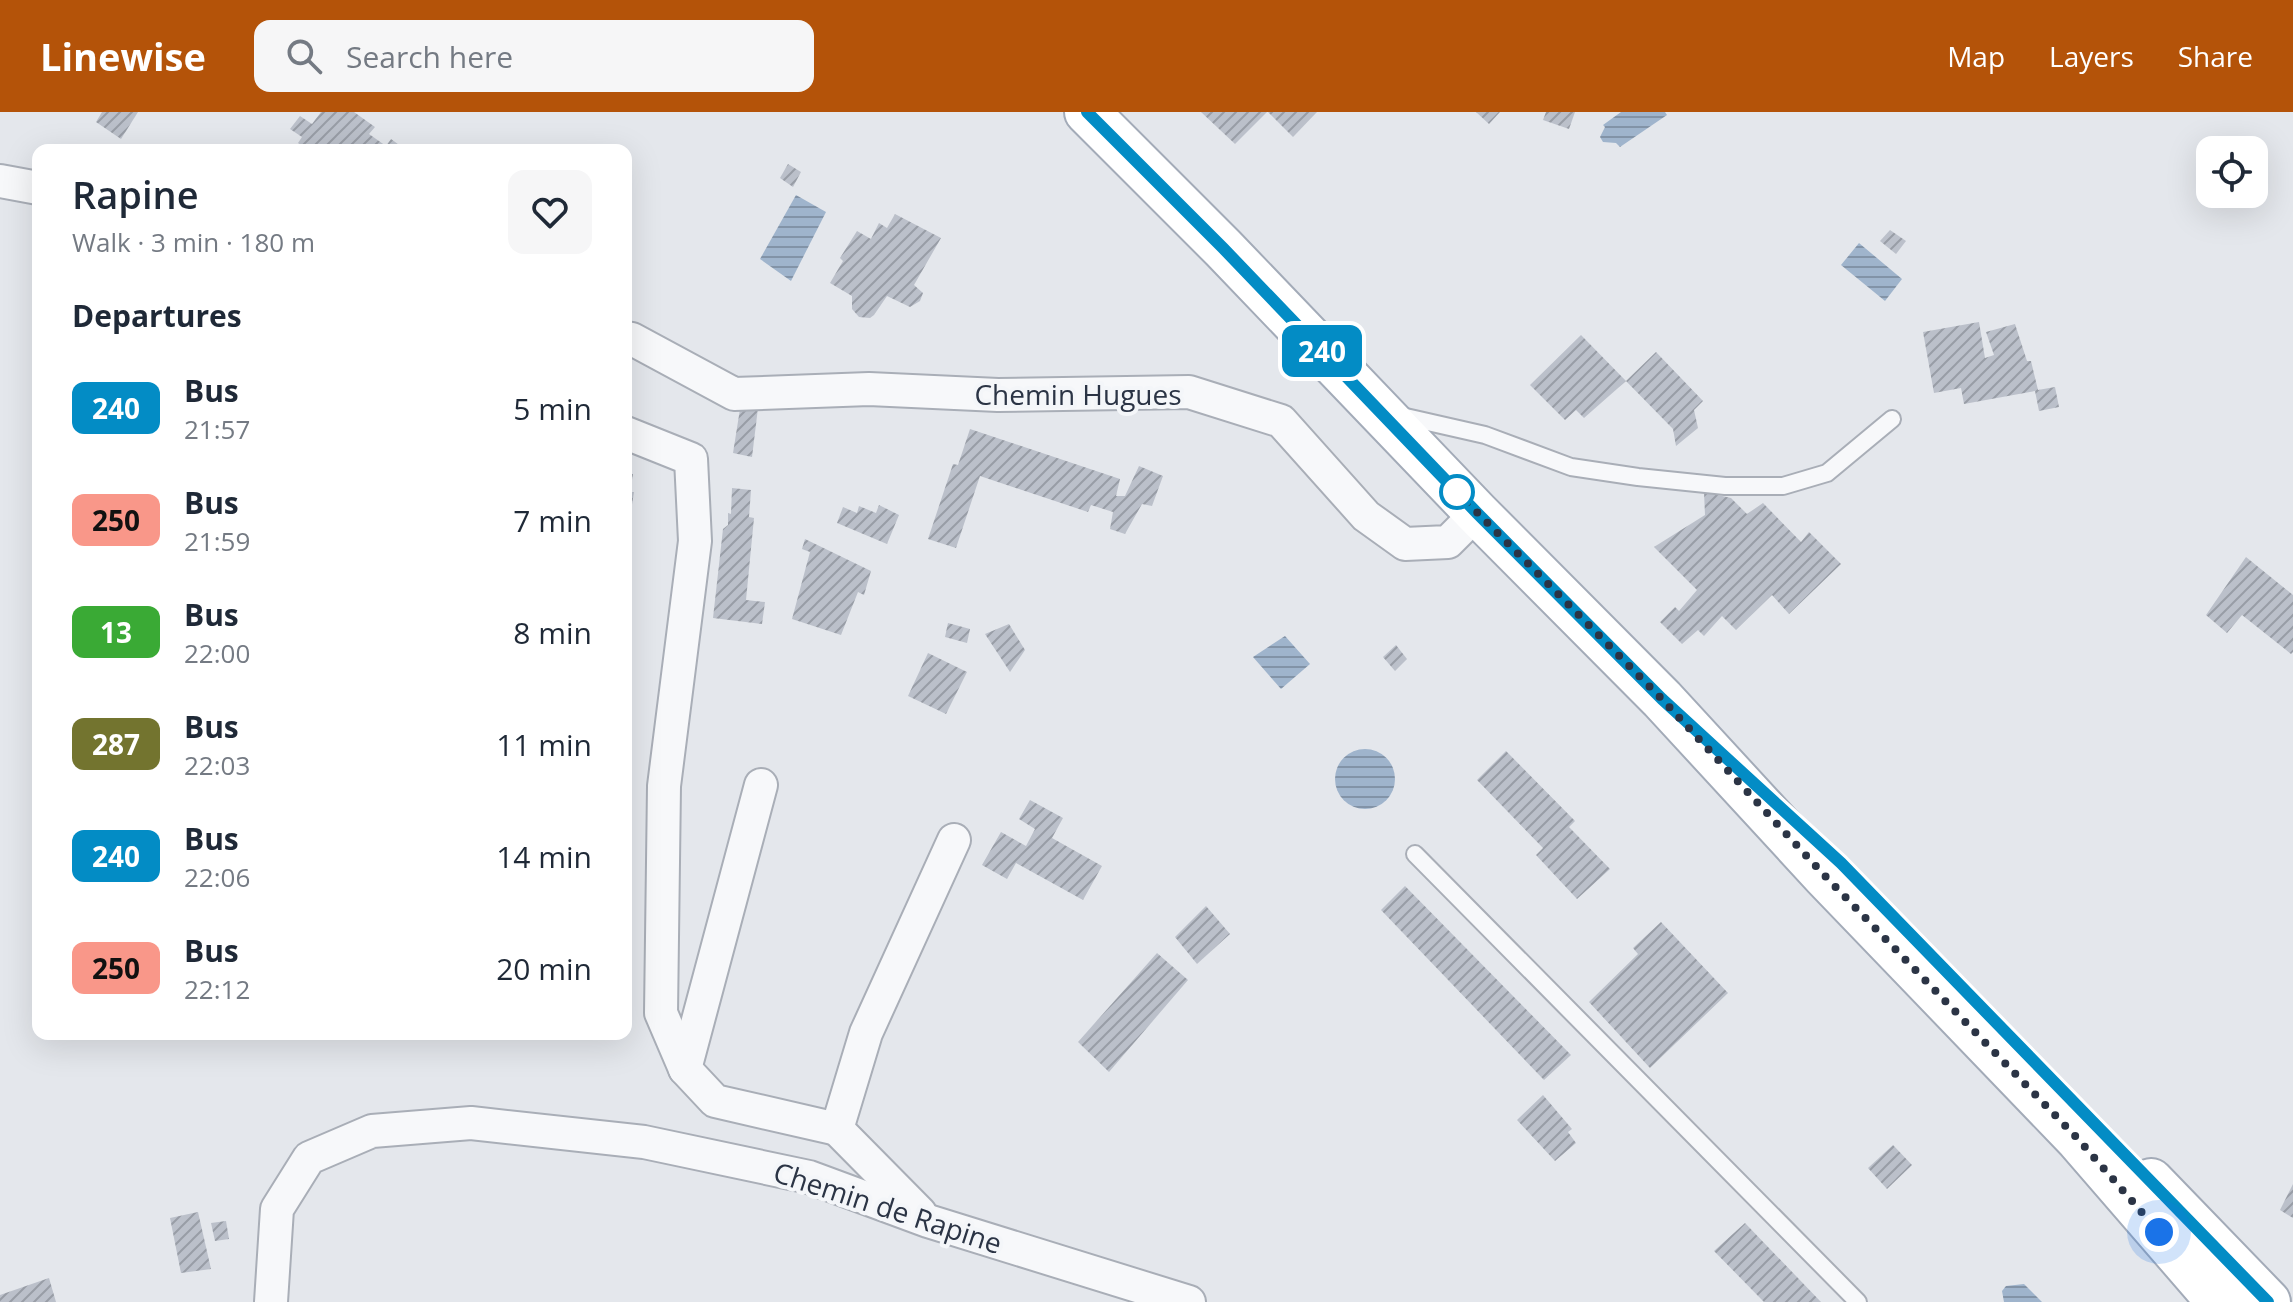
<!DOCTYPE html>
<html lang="en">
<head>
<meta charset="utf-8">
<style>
  body { margin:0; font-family:"Open Sans",sans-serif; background:#f6f6f7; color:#1f2937; height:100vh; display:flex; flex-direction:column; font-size:30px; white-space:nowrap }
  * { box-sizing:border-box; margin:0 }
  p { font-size:26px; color:#747a83 }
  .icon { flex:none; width:44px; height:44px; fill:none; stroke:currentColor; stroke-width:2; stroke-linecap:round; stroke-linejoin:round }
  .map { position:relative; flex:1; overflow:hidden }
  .drawer { position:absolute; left:32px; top:32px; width:600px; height:896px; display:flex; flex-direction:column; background:#fff; border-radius:16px; box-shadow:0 8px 32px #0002 }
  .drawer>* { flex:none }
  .badge { padding:0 16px; border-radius:12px; font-size:28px; line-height:52px }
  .fabs { position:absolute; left:2196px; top:24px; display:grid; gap:16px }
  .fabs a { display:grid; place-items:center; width:72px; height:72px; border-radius:16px; background:#fff; box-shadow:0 8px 32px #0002; font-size:40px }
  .you { position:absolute; width:40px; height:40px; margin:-20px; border:6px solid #fff; border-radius:50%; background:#1a73e8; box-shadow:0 0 0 12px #1a73e833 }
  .map>.badge { position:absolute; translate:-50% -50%; box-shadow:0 0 0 4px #fff }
  h2 { padding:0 40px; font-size:30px; line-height:72px }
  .round { display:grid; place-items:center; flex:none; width:84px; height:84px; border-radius:16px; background:#f6f6f7 }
  .overview { display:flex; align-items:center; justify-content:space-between; height:136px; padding:0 40px }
  h1 { font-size:38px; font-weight:600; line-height:60px }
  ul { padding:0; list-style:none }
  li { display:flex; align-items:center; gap:24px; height:112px; padding:0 40px }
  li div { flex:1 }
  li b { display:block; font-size:30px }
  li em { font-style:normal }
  li .badge { min-width:88px; font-weight:700; text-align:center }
  header { display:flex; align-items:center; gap:48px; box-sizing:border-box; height:112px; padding:0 40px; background:#b45309; color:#fff }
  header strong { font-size:38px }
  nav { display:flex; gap:44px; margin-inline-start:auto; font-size:28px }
  .search { width:560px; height:72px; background:#f6f6f7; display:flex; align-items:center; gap:20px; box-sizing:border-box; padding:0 28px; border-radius:16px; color:#747a83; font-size:30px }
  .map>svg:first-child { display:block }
  .water { fill:url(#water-rules) }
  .building { fill:url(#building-hatch) }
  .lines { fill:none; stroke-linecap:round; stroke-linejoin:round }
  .lane-casing { stroke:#a9aeb7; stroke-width:20 }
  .street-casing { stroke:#a9aeb7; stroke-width:36 }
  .primary-casing { stroke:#a3abb8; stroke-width:48 }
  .lane { stroke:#f7f8fa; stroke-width:16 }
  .street { stroke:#f7f8fa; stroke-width:32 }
  .primary { stroke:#fff; stroke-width:44 }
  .line-casing { stroke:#fff; stroke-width:18 }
  .line { stroke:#038cc5; stroke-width:12 }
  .walk { stroke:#2b3445; stroke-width:8; stroke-dasharray:0 14.4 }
  .stop-dot { fill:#fff; stroke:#038cc5; stroke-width:4 }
  .labels { text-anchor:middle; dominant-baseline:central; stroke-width:8; stroke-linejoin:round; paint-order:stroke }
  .street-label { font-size:28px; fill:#2b3445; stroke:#f4f6f9 }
</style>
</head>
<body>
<header>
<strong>Linewise</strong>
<div class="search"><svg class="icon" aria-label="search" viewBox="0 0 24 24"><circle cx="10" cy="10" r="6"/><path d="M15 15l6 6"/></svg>Search here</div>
<nav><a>Map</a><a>Layers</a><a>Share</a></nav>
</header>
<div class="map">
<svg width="2293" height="1190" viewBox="0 0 2293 1190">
  <defs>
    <pattern id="water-rules" width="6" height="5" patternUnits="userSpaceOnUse" patternTransform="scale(2)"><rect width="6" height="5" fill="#9fb4cc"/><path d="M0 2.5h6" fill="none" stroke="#8293a7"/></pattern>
    <pattern id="building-hatch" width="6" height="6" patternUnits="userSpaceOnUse" patternTransform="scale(2)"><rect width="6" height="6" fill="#bbc0ca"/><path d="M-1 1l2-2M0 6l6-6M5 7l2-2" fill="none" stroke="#989da6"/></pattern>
  </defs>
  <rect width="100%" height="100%" fill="#e4e7ec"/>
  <g class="water">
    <path d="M1621,0h44l2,3 -47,32 -4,-4 -13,-1 -3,-5 5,-10 -2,-2z"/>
    <path d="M796,83l30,17 -35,69 -31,-22z"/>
    <path d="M1859,131l43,36 -17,22 -44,-36z"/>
    <path d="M1285,524l25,28 -29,25 -28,-32z"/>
    <circle cx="1365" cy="667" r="30"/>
    <path d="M2024,1172l18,18h-38l-2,-11 4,-5z"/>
  </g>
  <g class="building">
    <path d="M102,0h36l-17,27 -25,-17z"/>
    <path d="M321,0h33l21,15 -6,7 17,12 5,-7 15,11h-99l-9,-7 4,-6 -12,-8 10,-13 12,8z"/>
    <path d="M1201,0h66l-32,32z"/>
    <path d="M1268,0h49l-24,25z"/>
    <path d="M1476,0h24l-11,12z"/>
    <path d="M1546,0h29l-6,17 -26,-9z"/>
    <path d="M788,52l13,8 -8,15 -13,-9z"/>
    <path d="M895,102l46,24 -27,47 9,8 -3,8 -10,6 -23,-11 -13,19 -4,3 -11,-1 -7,-8v-13l-22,-13 13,-22 -3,-3 17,-27 14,8 8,-16 8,5z"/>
    <path d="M1890,118l16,11 -10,13 -16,-13z"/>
    <path d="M1979,210l6,36 9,-3 -8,-23 29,-8 12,37h4l7,29 17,-3 4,20 -20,4 -4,-20 -71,13 -3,-16 -27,5 -11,-61z"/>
    <path d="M1581,223l45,46 30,-29 47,49 -9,9 4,18 -22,18 -3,-17 -47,-48 -42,37 -8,-8 -11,10 -35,-35z"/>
    <path d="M758,296l-6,49 -19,-4 7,-44z"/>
    <path d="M970,317l150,50 -4,17h9l14,-30 24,10 -11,30 -10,-2 -17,30 -15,-5 3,-17 -22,-7 -3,7 -108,-36 -24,72 -28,-9 25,-75 5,1z"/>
    <path d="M626,361l7,1 -3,18h4l-6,38h-2z"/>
    <path d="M732,376l19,2 -2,27 5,1 -8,82 19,2 -3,22 -49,-6 10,-89 5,-4v-12l3,1z"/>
    <path d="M1704,380l27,6 16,16 16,-11 38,39 8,-10 32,32 -52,50 -17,-19 -36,35 -14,-14 -18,20 -6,-6 -16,14 -22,-22 15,-15 4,4 18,-21 -43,-43 51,-32z"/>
    <path d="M879,393l20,10 -12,29 -50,-21 6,-16 14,6 2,-7 17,7z"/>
    <path d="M805,427l66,32 -7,24 -6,-3 -17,43 -49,-16 18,-67 -8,-3z"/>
    <path d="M2246,445l47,38v57l-2,2 -49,-39 -15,18 -21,-18z"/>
    <path d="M948,511l22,6 -3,14 -22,-6z"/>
    <path d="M1009,512l16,26 -15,22 -25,-38z"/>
    <path d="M1396,533l11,14 -12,12 -12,-14z"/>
    <path d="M928,541l39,19 -21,42 -38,-18z"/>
    <path d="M1506,639l69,70 -6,6 41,42 -33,30 -41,-44 7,-7 -66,-68z"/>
    <path d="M1030,688l33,18 -11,20 50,28 -19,34 -67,-37 -9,16 -25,-14 19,-33 25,14 9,-17 -16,-10z"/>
    <path d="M1405,774l166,169 -27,25 -163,-170z"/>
    <path d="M1206,794l24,28 -33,30 -22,-27z"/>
    <path d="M1661,810l67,71 -78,75 -61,-66 49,-48 -5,-6z"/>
    <path d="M1157,841l31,27 -79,92 -31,-30z"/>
    <path d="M1543,983l29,34 -4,3 8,11 -21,18 -38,-41z"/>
    <path d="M1893,1033l19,20 -25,24 -19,-21z"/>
    <path d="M2293,1072v34l-13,-8z"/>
    <path d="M198,1100l13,57 -30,4 -11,-55z"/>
    <path d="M226,1109l3,18 -14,2 -4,-18z"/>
    <path d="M1745,1111l76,79h-57l-50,-51z"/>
    <path d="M49,1166l7,24h-56v-7z"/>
  </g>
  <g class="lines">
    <defs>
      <g id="lane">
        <path d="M1397,303l88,20 86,32 67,10 87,9h58l44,-13 65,-54"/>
        <path d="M1415,742l443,448"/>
      </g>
      <g id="street">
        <path d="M0,69l38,7"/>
        <path d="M626,226l6,1 102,55 135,-5 129,6 191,-3 92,29 85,95 39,28 43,-2 29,-29"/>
        <path d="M626,321l65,26 4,82 -31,245 -3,227 24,56 30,32 122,28"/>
        <path d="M685,957l76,-284"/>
        <path d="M920,1101l-83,-84 29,-96 88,-193"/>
        <path d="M271,1190l6,-93 32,-51 63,-27 99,-8 173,19 165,35 119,44 261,81"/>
      </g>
      <g id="primary">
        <path d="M1087,0l136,136 254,265 185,186 163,177 253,263 141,163"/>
        <path d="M2151,1069l117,121"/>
      </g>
    </defs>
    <use href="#lane" class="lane-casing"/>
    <use href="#street" class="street-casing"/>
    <use href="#primary" class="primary-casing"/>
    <use href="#lane" class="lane"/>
    <use href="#street" class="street"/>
    <use href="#primary" class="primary"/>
  </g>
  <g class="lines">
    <defs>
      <path id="line" d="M1087,0l136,136 254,265 185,186 179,164 427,439"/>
    </defs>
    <use href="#line" class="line-casing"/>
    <use href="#line" class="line"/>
    <path class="walk" d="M1457,380l205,207 163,177 253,263 81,93"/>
  </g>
  <circle class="stop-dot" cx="1457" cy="380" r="16"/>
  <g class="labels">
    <g class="street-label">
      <text x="1078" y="282">Chemin Hugues</text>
      <text transform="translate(888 1095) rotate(18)">Chemin de Rapine</text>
    </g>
  </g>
</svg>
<div class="fabs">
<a><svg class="icon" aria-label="locate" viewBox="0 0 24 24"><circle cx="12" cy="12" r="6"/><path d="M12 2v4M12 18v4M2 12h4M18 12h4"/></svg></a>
</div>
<div class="you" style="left:2159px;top:1120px"></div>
<b class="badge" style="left:1322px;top:239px;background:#038cc5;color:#fff">240</b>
<section class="drawer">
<div class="overview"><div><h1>Rapine</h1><p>Walk · 3 min · 180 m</p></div><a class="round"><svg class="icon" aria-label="heart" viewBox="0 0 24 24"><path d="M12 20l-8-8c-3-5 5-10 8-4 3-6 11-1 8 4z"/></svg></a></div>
<h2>Departures</h2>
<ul>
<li><span class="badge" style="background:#038cc5;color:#fff">240</span><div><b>Bus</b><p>21:57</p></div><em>5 min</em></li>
<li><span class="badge" style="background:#f99789;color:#111">250</span><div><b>Bus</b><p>21:59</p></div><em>7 min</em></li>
<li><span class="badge" style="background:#3aaa35;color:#fff">13</span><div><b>Bus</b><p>22:00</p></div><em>8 min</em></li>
<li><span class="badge" style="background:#73742f;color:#fff">287</span><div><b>Bus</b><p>22:03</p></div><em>11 min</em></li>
<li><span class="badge" style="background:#038cc5;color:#fff">240</span><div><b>Bus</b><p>22:06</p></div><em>14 min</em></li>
<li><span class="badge" style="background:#f99789;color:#111">250</span><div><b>Bus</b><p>22:12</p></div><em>20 min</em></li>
</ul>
</section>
</div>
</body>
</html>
